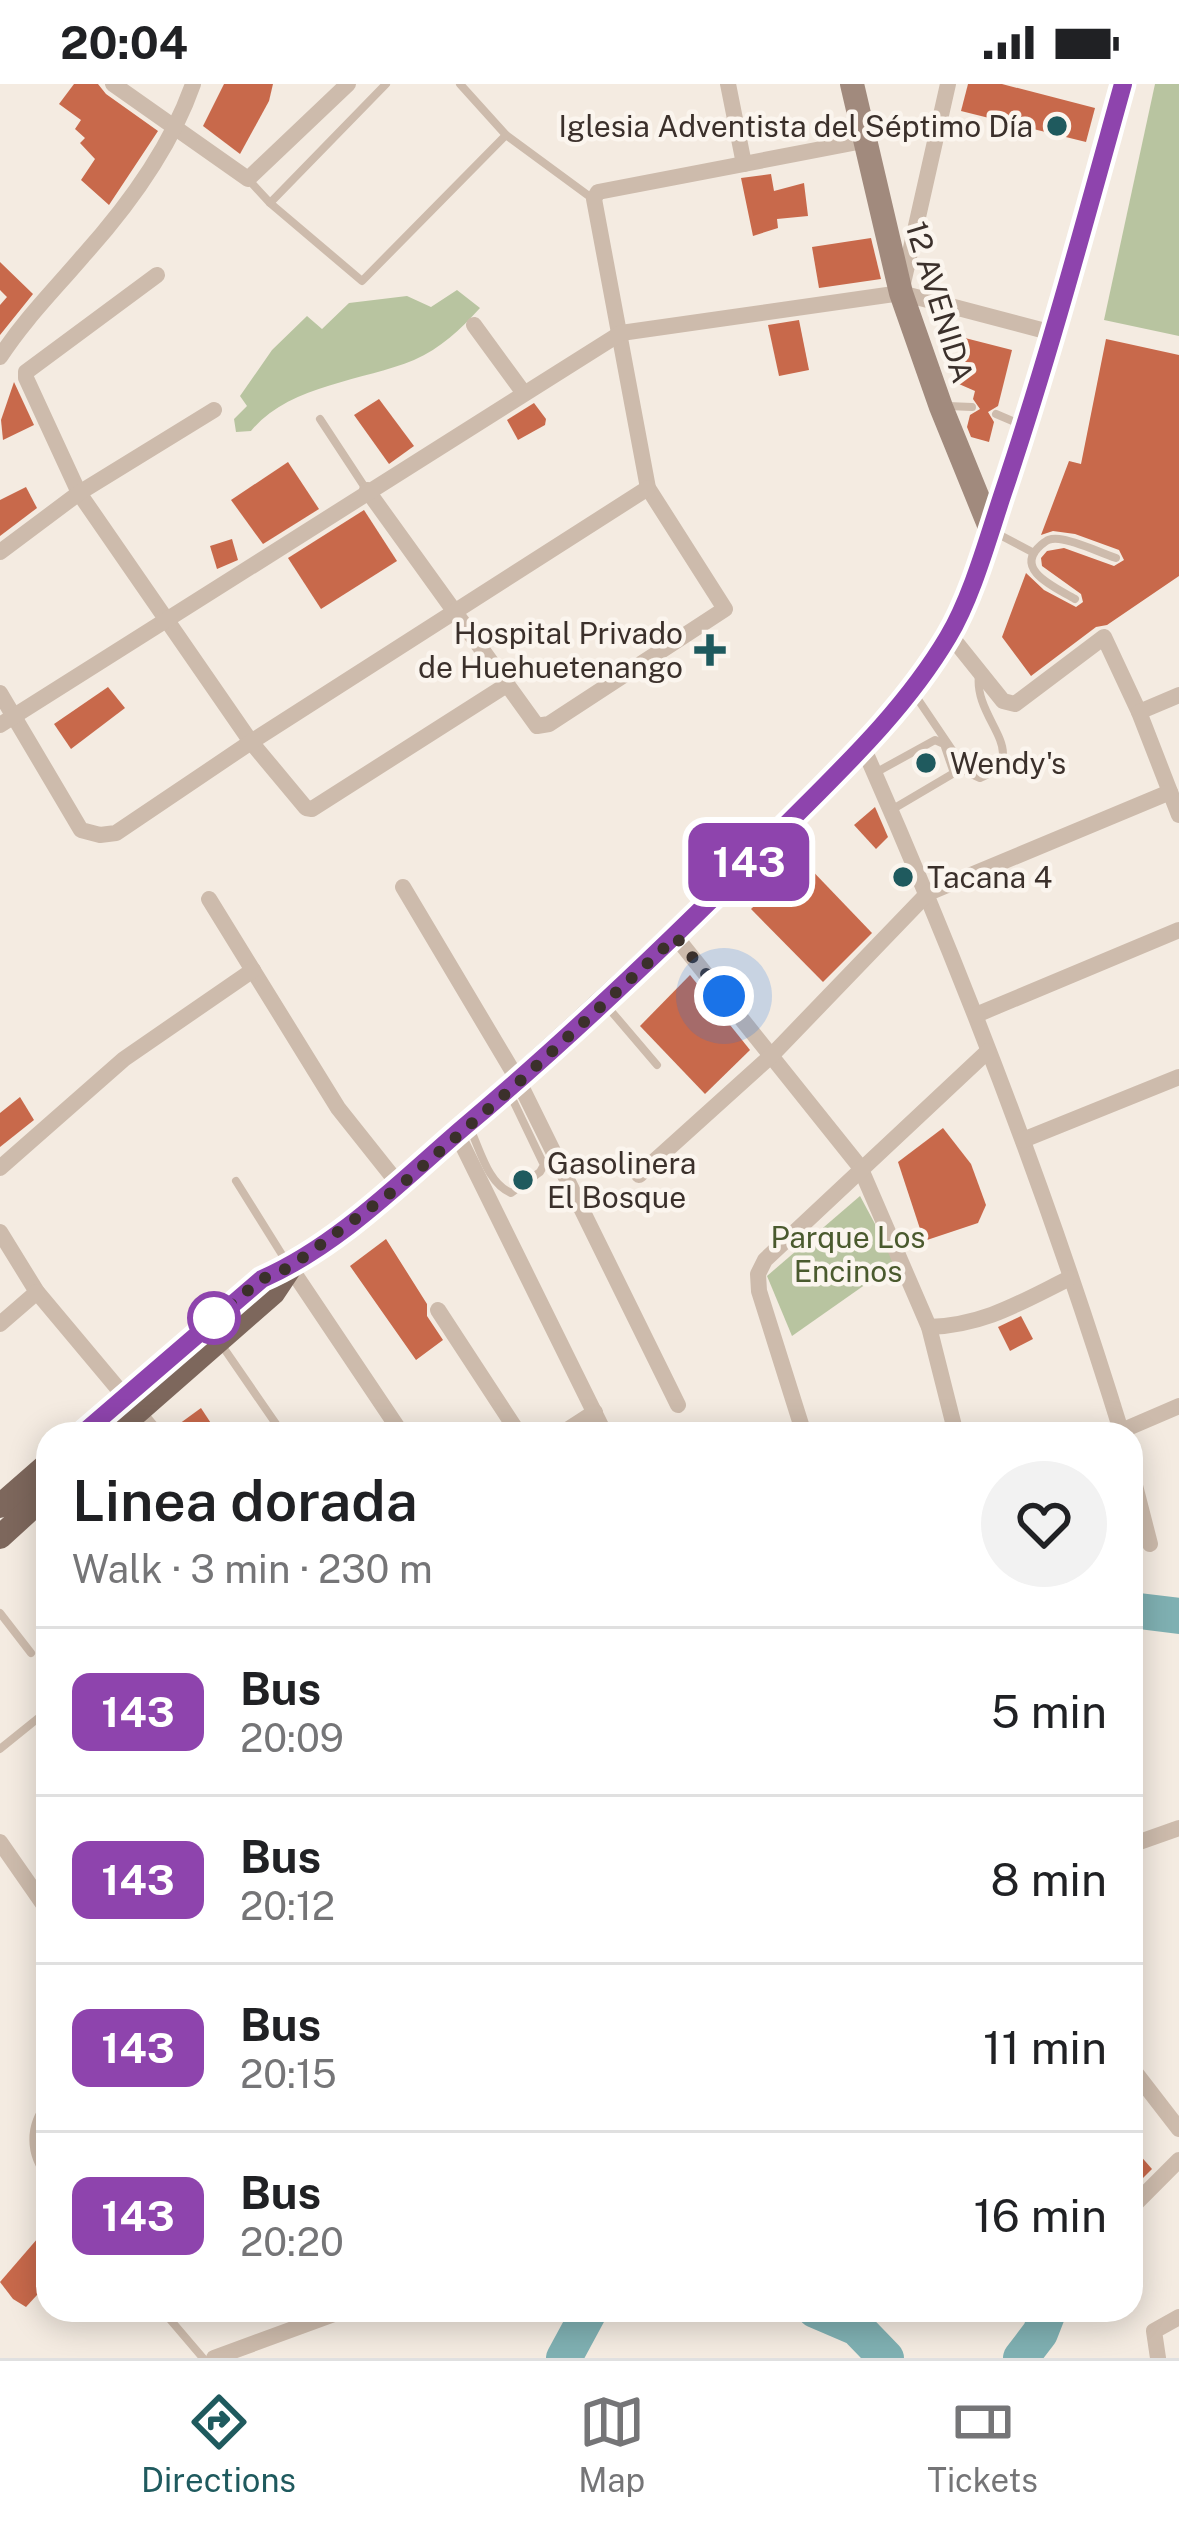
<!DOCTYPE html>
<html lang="en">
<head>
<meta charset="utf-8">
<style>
  body { margin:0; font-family:"Public Sans",sans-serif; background:#f2f2f2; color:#202124; height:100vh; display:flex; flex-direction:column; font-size:45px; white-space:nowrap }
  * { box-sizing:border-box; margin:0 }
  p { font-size:39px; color:#757577 }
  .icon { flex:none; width:66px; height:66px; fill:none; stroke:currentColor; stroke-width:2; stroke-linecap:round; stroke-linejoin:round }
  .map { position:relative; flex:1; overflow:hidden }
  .side { position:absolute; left:36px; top:1338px; width:1107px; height:900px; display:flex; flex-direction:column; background:#fff; border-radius:36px; box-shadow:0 6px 30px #0003 }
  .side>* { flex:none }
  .badge { padding:0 24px; border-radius:18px; font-size:42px; line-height:78px }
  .you { position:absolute; width:60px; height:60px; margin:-30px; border:9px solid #fff; border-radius:50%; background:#1a73e8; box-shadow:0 0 0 18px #1a73e833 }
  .map>.badge { position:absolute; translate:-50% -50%; box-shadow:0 0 0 6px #fff }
  .round { display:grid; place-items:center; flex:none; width:126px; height:126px; border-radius:63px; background:#f2f2f2 }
  .headline { display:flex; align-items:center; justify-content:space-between; height:204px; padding:0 36px }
  h1 { font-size:57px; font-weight:600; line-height:90px }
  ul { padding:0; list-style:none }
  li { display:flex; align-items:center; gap:36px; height:168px; padding:0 36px; border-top:3px solid #e0e0e0 }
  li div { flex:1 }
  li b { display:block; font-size:45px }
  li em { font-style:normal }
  li .badge { min-width:132px; font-weight:700; text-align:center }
  .status { display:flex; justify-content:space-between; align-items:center; height:84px; padding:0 60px; background:#fff; direction:ltr }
  .status svg { height:33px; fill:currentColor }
  .dock { display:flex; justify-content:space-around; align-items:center; height:168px; border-top:3px solid #e0e0e0; background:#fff; font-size:33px; color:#757577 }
  .dock a { display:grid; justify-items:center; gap:6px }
  .dock .current { color:#1f5a5e }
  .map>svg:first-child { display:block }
  .green { fill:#b8c4a0 }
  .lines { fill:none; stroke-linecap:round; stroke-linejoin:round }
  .river { stroke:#7fb0b2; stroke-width:36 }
  .building { fill:#c8694b }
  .lane { stroke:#cdbbac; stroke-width:8 }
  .street { stroke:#cdbbac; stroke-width:16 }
  .secondary { stroke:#a18a7d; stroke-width:24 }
  .primary { stroke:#7d675c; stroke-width:24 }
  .line-casing { stroke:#fff; stroke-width:27 }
  .line { stroke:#8e44ad; stroke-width:18 }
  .walk { stroke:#3b302b; stroke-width:12; stroke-dasharray:0 21.6 }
  .poi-dot { fill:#1f5a5e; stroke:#fbf5ee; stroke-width:4.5 }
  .stop-dot { fill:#fff; stroke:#8e44ad; stroke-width:6 }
  .labels { text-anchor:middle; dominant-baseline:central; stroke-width:9; stroke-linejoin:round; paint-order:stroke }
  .poi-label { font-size:30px; fill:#3b302b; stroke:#fbf5ee; text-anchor:start }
  .street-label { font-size:30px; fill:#3b302b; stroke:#fbf5ee }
  .park-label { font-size:30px; fill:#4a5a2e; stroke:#fbf5ee }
</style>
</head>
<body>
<div class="status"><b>20:04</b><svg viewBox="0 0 49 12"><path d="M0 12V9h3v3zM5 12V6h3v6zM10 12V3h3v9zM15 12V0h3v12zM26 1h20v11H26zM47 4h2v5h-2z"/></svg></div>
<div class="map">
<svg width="1179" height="2274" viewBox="0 0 1179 2274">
  <rect width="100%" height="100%" fill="#f4ebe1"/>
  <g class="green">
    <path d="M1155,0h24v252l-75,-16z"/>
    <path d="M457,206l23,18c-20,22 -39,40 -66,52 -51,21 -126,25 -163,71l-15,1 -2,-13 13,-13 -7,-10 32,-46 35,-34 15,13 27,-26 58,-7 24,11z"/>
    <path d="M860,1112l36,67 -104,73 -25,-60z"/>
  </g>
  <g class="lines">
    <g class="river">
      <path d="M1131,1526l48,6"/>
      <path d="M815,2226l42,18 29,30"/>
      <path d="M564,2274l26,-48"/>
      <path d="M1021,2274l19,-25 9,-23"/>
    </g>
  </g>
  <g class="building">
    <path d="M74,0h24l8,10 52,37 -49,74 -28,-25 14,-21 -15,-16 5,-5 -10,-9 6,-9 -22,-16z"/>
    <path d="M224,0h49l-4,17 -29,53 -37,-28z"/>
    <path d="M968,0h34l93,24 -9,34 -125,-31z"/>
    <path d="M771,90l3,17 30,-8 4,33 -31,3 1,9 -25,8 -12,-58z"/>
    <path d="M871,154l10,41 -62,9 -7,-41z"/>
    <path d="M0,178l33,32 -33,41v-30l7,-8 -7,-7z"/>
    <path d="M799,236l10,50 -30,6 -11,-51z"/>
    <path d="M965,254l47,12 -14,56 -10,6 6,10 -5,20 -18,-5 -4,-10 3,-12 10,-6 -7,-10 2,-8 -23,-10z"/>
    <path d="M1106,255l73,16v221l-72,49 -11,2 -65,49 -29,-39 24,-64 18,17 32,17 7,-5 -2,-8 -39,-28 -1,-8 6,-7 17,-3 50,18 10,-6 -5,-10 -44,-16 -22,-3 -12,4 28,-74 12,3z"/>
    <path d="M14,298l20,43 -31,15 -2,-20z"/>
    <path d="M379,315l35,47 -25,18 -35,-49z"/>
    <path d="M534,319l12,16 -1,6 -27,15 -11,-20z"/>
    <path d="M288,378l31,47 -56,35 -32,-44z"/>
    <path d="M26,403l11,21 -37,28v-36z"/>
    <path d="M364,426l33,51 -76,48 -33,-51z"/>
    <path d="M232,455l6,21 -21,9 -7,-23z"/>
    <path d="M108,603l17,21 -54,41 -17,-25z"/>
    <path d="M875,723l13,30 -12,12 -22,-24z"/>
    <path d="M802,776l70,73 -49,49 -72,-73z"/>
    <path d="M690,891l60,75 -45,44 -65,-68z"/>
    <path d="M20,1013l14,23 -34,27v-34z"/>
    <path d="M943,1044l28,36 15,41 -8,18 -54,18 -26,-79z"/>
    <path d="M386,1155l41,65v12l16,24 -27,20 -66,-94z"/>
    <path d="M1021,1232l12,23 -23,12 -12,-24z"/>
    <path d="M201,1324l17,26h-49l-1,-2z"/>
    <path d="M1131,2061l21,24 -21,21z"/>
    <path d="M38,2154l10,10v35l-22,24 -13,-8 -13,-17z"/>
  </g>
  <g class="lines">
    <g class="lane">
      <path d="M460,0l46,51 87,64"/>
      <path d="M248,95l22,24 92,78 144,-146"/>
      <path d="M270,119l116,-119"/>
      <path d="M948,322l24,1"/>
      <path d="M996,330l26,11"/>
      <path d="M320,335l46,70"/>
      <path d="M998,450l36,19"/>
      <path d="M1075,515c-18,-11 -63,-29 -34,-54 6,-5 9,-7 18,-6 18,2 39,13 57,19"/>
      <path d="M915,611l52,77 13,6c55,-23 -7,-58 -1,-103"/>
      <path d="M875,689l60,-33 9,4 10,29 -61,36"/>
      <path d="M605,920l52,61"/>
      <path d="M471,1047c10,21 17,52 40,62l29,-21 4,-7 -35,-73"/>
      <path d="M236,1097l50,80"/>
      <path d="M223,1263l60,87"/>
      <path d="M0,1529l31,40"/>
      <path d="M0,1665l47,-38"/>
      <path d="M48,2018c-20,23 -19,53 0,75"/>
      <path d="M162,2226l41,48"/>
    </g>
    <g class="street">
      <path d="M113,0l135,95 100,-95"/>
      <path d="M728,0l16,80"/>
      <path d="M157,191l-131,97v6l53,115 172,249 55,66 6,1 193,-123"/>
      <path d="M902,204l46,-204"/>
      <path d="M474,241l49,67"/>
      <path d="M0,273c24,-37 54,-67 83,-101 45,-50 88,-109 110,-172"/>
      <path d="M367,406l170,236 12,-2 176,-115 -77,-121 -54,-289 4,-7 265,-51"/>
      <path d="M0,468l79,-59 135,-83"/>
      <path d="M950,551l53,66 12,3 89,-67 35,75 40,103"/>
      <path d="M0,609l81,137 19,5 16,-2 135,-91 397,-254"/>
      <path d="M1139,628l40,-17"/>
      <path d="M0,641l621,-392 280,-40 152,40"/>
      <path d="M863,663c99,224 187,453 259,687"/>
      <path d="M403,803l116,195 159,323"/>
      <path d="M209,815l129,209 62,78"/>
      <path d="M676,853l184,230 69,160 27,107"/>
      <path d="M976,931l203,-85"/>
      <path d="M457,1050l148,300"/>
      <path d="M1023,1056l156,-63"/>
      <path d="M0,1084l124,-109 129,-89"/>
      <path d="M639,1091l133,-120 156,-162 242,-101"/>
      <path d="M0,1148l37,60 119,142"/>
      <path d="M290,1183l112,167"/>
      <path d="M438,1226l81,124"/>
      <path d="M0,1240l37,-32"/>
      <path d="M929,1243c56,-2 92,-25 141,-49"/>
      <path d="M1121,1347l58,-25"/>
      <path d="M561,1350l34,-22"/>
      <path d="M804,1350l-45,-143 -1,-17 7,-14 223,-209"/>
      <path d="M1131,1386l19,74"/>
      <path d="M0,1758l48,69"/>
      <path d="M1131,1761l48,-17"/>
      <path d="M1131,1842l3,1"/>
      <path d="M1131,1983l48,62"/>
      <path d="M1131,2124l48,-48"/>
      <path d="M214,2274l131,-48"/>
      <path d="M1158,2274l-4,-27 25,-14"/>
    </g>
    <path class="secondary" d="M852,0l49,209 40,114 50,123"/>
    <g class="primary">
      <path d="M82,1350l180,-155c73,-32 136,-93 195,-146 112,-98 220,-198 325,-304 58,-59 123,-119 166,-192 24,-40 43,-106 58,-152 44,-132 79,-267 117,-401"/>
      <path d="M112,1350l161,-141 16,-24"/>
      <path d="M0,1422l48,-42"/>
      <path d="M0,1453l48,-44"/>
    </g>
  </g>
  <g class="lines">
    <defs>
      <path id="line" d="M82,1350l180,-155c77,-34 139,-98 202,-152 109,-92 211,-190 311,-291 61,-62 128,-123 173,-199 24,-40 40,-99 55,-144 45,-134 82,-272 120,-409"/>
    </defs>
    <use href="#line" class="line-casing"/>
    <use href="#line" class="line"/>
    <path class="walk" d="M214,1234l-8,7 56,-46 28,-12 110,-81 119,-104 157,-145 48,59"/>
  </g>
  <g class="poi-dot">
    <circle cx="1057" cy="42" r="12"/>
    <path d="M704 548h12v12h12v12h-12v12h-12v-12h-12v-12h12z"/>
    <circle cx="926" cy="679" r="12"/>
    <circle cx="903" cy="793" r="12"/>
    <circle cx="523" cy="1096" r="12"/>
  </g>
  <circle class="stop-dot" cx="214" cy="1234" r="24"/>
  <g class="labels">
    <g class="poi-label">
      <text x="1033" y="42" text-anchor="end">Iglesia Adventista del Séptimo Día</text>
      <text x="683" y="549" text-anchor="end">Hospital Privado<tspan x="683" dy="34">de Huehuetenango</tspan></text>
      <text x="950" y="679">Wendy's</text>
      <text x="927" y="793">Tacana 4</text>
      <text x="547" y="1079">Gasolinera<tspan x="547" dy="34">El Bosque</tspan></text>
    </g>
    <g class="street-label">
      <text transform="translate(940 218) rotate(73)">12 AVENIDA</text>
    </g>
    <g class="park-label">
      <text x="848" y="1153">Parque Los<tspan x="848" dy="34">Encinos</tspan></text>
    </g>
  </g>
</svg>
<div class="you" style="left:724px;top:912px"></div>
<b class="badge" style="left:749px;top:778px;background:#8e44ad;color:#fff">143</b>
<section class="side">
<div class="headline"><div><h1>Linea dorada</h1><p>Walk · 3 min · 230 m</p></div><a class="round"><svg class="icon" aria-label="heart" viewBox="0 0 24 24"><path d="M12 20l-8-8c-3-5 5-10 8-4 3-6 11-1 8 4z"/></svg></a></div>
<ul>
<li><span class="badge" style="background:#8e44ad;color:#fff">143</span><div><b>Bus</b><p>20:09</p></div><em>5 min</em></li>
<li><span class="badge" style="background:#8e44ad;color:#fff">143</span><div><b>Bus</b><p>20:12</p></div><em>8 min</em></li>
<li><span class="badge" style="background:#8e44ad;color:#fff">143</span><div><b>Bus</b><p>20:15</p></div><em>11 min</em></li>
<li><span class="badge" style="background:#8e44ad;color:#fff">143</span><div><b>Bus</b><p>20:20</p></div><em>16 min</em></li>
</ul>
</section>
</div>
<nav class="dock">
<a class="current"><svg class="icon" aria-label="directions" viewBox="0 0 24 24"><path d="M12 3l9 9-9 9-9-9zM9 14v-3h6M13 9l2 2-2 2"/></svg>Directions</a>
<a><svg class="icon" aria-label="map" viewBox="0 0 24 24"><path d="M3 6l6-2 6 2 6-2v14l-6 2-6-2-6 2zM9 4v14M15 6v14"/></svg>Map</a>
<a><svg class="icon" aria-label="tickets" viewBox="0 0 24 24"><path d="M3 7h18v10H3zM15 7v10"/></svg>Tickets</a>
</nav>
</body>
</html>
